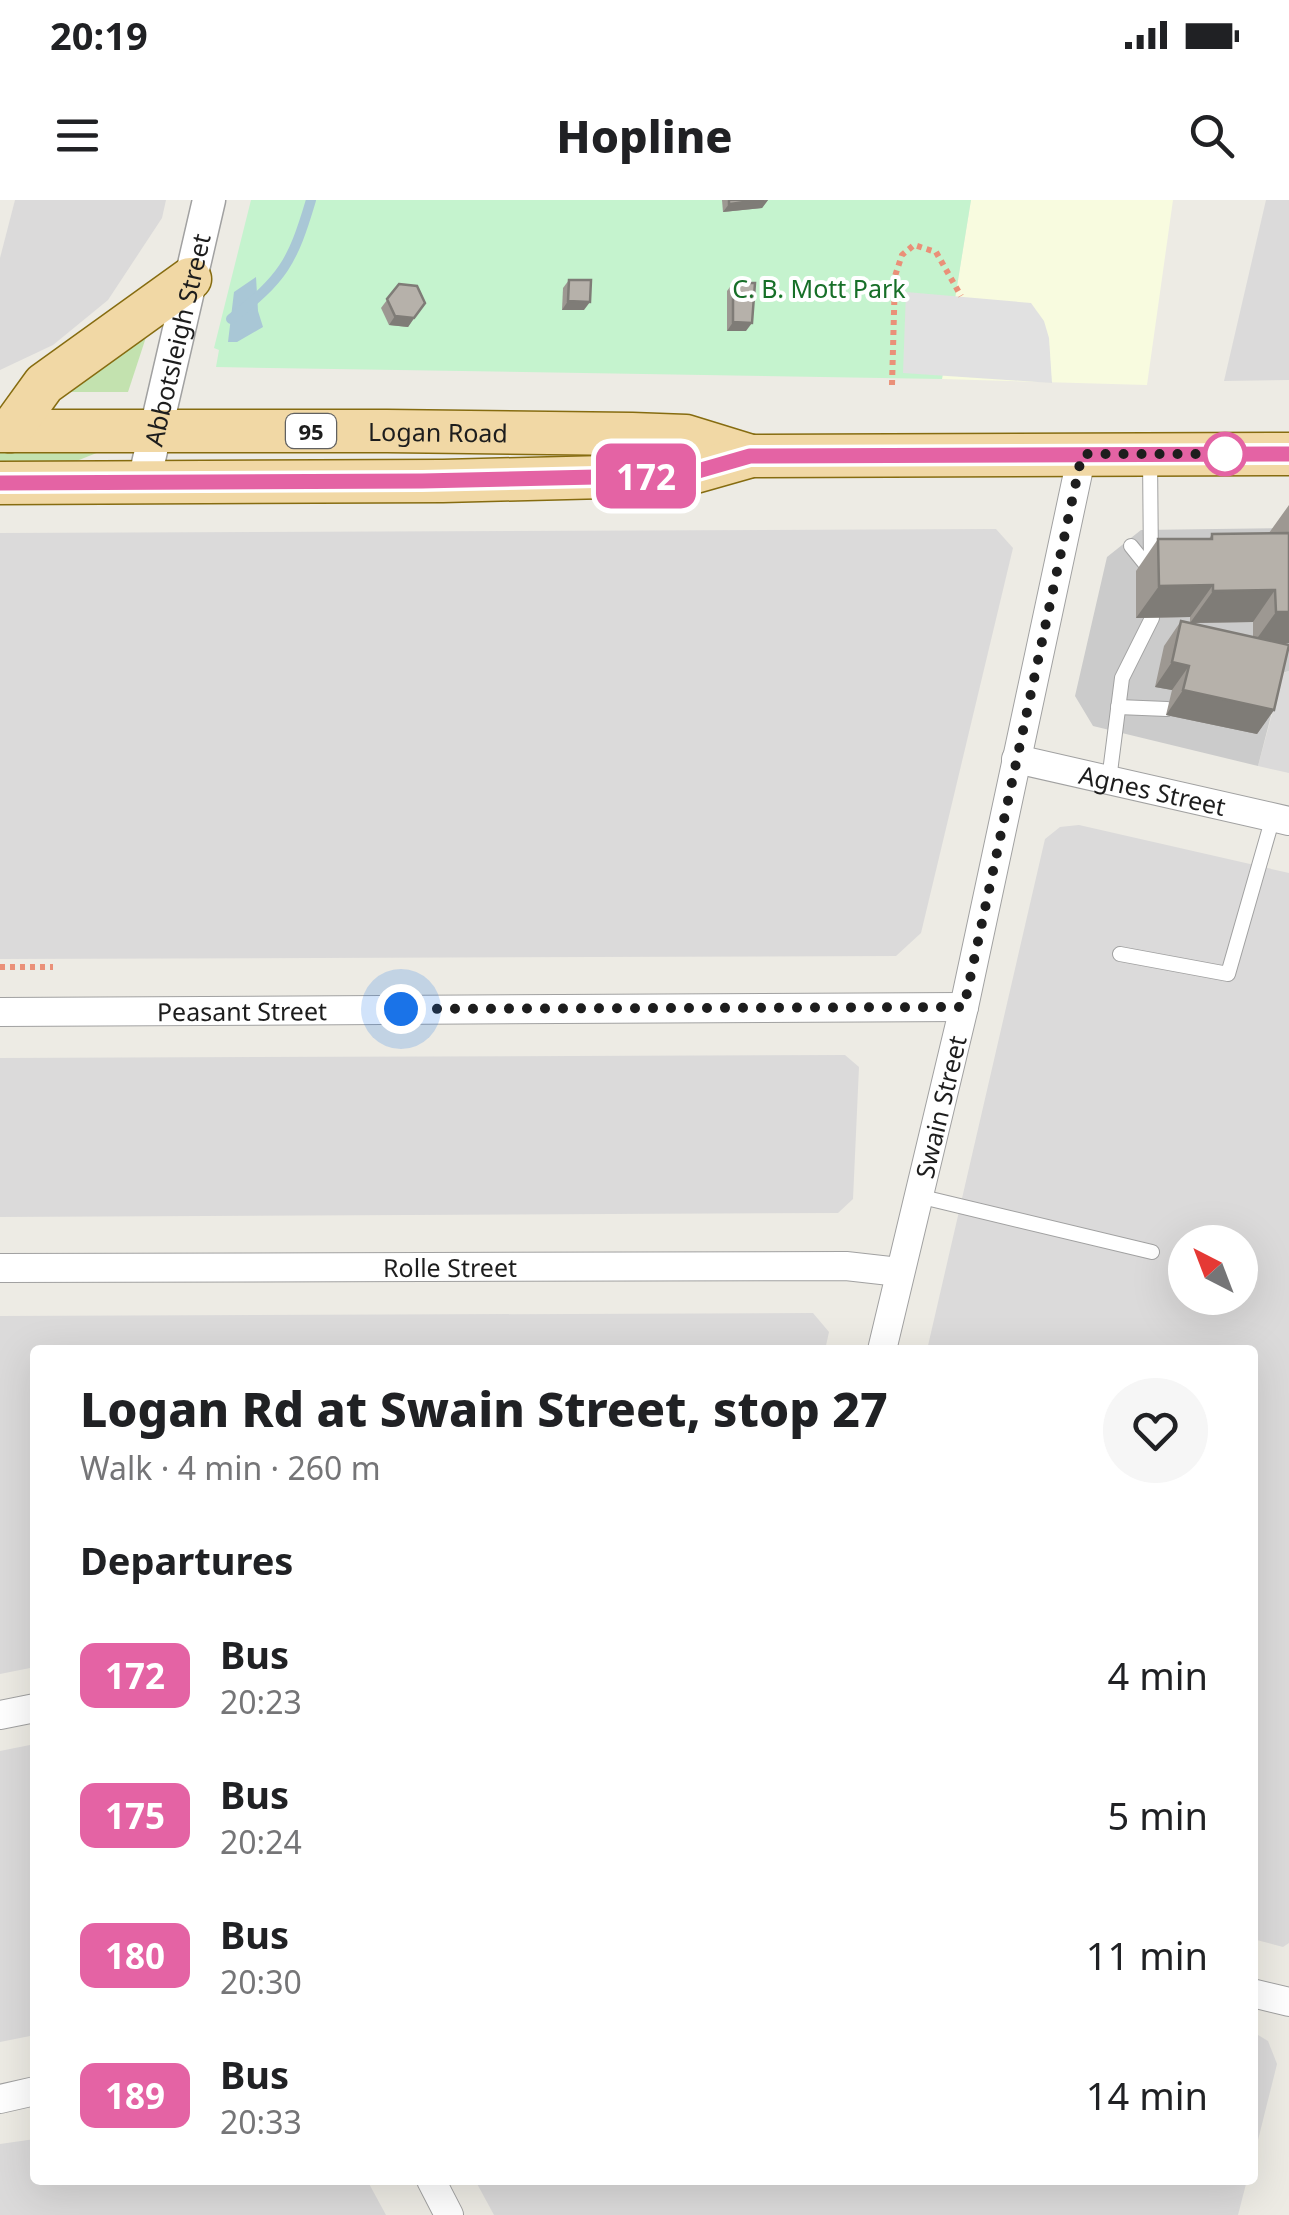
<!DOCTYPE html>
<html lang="en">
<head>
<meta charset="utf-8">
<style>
  body { margin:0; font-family:"Noto Sans",sans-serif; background:#f6f6f6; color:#202124; height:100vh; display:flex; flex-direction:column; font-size:38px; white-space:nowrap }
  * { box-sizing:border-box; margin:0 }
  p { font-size:32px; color:#757577 }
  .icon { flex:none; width:55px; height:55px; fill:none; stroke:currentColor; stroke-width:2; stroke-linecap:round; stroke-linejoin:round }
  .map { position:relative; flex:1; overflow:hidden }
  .details { position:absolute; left:30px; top:1145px; width:1228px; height:840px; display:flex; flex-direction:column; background:#fff; border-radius:10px; box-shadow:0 10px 40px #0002 }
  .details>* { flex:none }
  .badge { padding:0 20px; border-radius:15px; font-size:35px; line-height:65px }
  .needle { width:65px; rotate:318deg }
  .controls { position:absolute; left:1168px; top:1025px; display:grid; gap:20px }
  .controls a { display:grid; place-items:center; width:90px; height:90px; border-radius:50%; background:#fff; box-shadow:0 10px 40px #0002; font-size:50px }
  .you { position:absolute; width:50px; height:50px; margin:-25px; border:8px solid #fff; border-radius:50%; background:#1a73e8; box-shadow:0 0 0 15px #1a73e833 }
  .map>.badge { position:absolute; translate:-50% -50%; box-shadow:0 0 0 5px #fff }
  h2 { padding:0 50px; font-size:38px; line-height:90px }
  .round { display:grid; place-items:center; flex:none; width:105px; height:105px; border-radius:52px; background:#f6f6f6 }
  .summary { display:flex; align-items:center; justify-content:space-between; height:170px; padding:0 50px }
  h1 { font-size:48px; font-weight:800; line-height:75px }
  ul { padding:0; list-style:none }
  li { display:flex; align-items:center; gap:30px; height:140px; padding:0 50px }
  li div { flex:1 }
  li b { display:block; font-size:38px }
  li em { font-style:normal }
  li .badge { min-width:110px; font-weight:700; text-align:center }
  .status { display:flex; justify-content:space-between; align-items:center; height:70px; padding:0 50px; background:#fff; direction:ltr }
  .status svg { height:28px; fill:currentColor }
  header { display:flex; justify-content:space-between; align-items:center; height:130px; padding:0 50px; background:#fff; font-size:45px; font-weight:800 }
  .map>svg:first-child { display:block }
  .residential { fill:#dbdada; fill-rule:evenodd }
  .education { fill:#f8fbdf }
  .religious { fill:#cbcbcb }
  .grass { fill:#c3e2af }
  .park { fill:#c5f3ce }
  .parking { fill:#e1e1e1 }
  .water { fill:#a9c7d6 }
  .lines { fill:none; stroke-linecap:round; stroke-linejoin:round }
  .stream { stroke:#a9c7d6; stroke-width:10 }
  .service-casing { stroke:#a1a1a1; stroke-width:16 }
  .minor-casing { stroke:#a1a1a1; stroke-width:30 }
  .tertiary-casing { stroke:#a1a1a1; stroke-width:35 }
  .primary-casing { stroke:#866c10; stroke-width:45 }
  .path { stroke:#ea9078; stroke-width:6; stroke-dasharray:5 5; stroke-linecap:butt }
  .service { stroke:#fff; stroke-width:14 }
  .minor { stroke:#fff; stroke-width:28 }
  .tertiary { stroke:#fff; stroke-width:32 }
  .primary { stroke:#f1d8a5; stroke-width:42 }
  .wall { fill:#9d9892 }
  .shaded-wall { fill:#7f7c77 }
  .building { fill:#b6b1aa; stroke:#7f7c77; stroke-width:2.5 }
  .line-casing { stroke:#fff; stroke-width:22 }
  .line { stroke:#e463a4; stroke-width:15 }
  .walk { stroke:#1d1d1d; stroke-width:10; stroke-dasharray:0 18 }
  .stop-dot { fill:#fff; stroke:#e463a4; stroke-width:5 }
  .labels { text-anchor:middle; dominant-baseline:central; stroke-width:8; stroke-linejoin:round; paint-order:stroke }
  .shield { fill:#fff; stroke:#616161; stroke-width:2.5 }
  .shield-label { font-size:22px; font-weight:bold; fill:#1d1d1d }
  .park-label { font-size:25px; fill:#176f28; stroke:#fff }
  .street-label { font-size:25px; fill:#1d1d1d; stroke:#fff }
</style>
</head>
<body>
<div class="status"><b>20:19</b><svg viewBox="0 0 49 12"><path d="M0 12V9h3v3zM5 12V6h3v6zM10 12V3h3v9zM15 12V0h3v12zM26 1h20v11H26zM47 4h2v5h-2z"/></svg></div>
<header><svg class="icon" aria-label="menu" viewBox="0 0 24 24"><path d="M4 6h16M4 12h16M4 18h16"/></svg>Hopline<svg class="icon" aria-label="search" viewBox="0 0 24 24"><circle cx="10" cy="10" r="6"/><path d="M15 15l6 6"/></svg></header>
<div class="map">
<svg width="1289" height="2015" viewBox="0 0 1289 2015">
  <rect width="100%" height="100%" fill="#edebe4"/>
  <g class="residential">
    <path d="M15,0h151l-4,18 -54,82 -55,45 -53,25v-112z"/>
    <path d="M1266,0h23v180l-65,1z"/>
    <path d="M996,329l17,19 -92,385 -25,23 -896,3v-426z"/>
    <path d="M1289,471v102l-31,-7 25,-93z"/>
    <path d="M1079,625l210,48v1070l-6,4 -30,-8 -1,-589h-325l118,-511 15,-12zM1185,1042h55v56h-55z"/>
    <path d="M845,855l14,12 -6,132 -15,14 -838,4v-159z"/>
    <path d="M813,1113l16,19 -4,18h-790v317l-35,7v-358z"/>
    <path d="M35,1544v291l-35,7v-291z"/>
    <path d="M1253,1832l15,9 9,23 -24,96z"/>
    <path d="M35,1939v41h332l19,35h-386v-71z"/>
    <path d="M475,1980h772l-9,35h-744z"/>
  </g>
  <path class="education" d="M971,0h202l-26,185 -205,-6z"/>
  <path class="religious" d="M1289,328v143l-7,2 -24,93 -165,-40 -18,-30 32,-139 34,-27z"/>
  <g class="grass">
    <path d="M150,125l-22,67h-62z"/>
    <path d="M0,246l99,6 -30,12 -69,3z"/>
  </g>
  <path class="park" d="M251,0h720l-29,179 -726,-12 3,-17 -5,-2z"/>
  <path class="parking" d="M906,92l125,11 13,18 5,17 3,45 -149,-10z"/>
  <path class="water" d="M256,77l2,34 5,16 -26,15h-9l6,-50z"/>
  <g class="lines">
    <path class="stream" d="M231,119c52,-41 61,-55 80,-119"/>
    <defs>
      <g id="service">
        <path d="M1150,257l1,108"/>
        <path d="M1131,346l20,25"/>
        <path d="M1118,507l49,2"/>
        <path d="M1109,580l13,-102 30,-60"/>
        <path d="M1120,754l108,20 45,-157"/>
        <path d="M918,996l234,56"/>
      </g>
      <g id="minor">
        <path id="s1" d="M1016,559l273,62"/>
        <path id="s2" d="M0,812l964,-5"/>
        <path id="s3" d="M0,1068l846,-2 53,6"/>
        <path id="s4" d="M882,1150l82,-343 118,-553"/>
        <path d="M0,1515l35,-7"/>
        <path d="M1252,1793l37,9"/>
        <path d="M0,1899l35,-8"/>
        <path d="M431,1980l18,35"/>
      </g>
      <g id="tertiary">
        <path id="s5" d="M144,281l65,-281"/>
      </g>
      <g id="primary">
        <path id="s6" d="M0,231h387l245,3 54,2 65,20"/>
        <path d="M10,231l34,-47 146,-105"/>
        <path d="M0,283l443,-2 241,-6 67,-19 538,-2"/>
      </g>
    </defs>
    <use href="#service" class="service-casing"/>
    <use href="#minor" class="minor-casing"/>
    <use href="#tertiary" class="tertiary-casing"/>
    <use href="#primary" class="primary-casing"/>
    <g class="path">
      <path d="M892,185l3,-109 7,-21 12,-10 22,7 25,44"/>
      <path d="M0,767h53"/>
    </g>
    <use href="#service" class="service"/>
    <use href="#minor" class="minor"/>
    <use href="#tertiary" class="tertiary"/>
    <use href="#primary" class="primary"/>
  </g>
  <g class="wall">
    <path d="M722,0h46l-6,8 -39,4z"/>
    <path d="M569,80l15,30h-22l1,-22z"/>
    <path d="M733,83l13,48h-19v-40z"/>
    <path d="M399,84l26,19 -17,24 -19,-2 -8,-17z"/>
    <path d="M1289,305v138l-6,1 -9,66 -17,24 -91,-19 6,-25 -17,-3 9,-41 17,-25 72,16v-15l-63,1v-6l-54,1v-47l22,-32h51l3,-5 57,-1z"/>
  </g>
  <g class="shaded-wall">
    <path d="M768,0l-6,8 -39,4 6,-8z"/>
    <path d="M568,101l22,1 -6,8h-22z"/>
    <path d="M395,116l19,2 -6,9 -19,-2z"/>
    <path d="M733,122l19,1 -6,8h-19z"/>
    <path d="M1213,385l-23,32 -54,1 23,-32z"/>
    <path d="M1275,390l-22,32 -63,1 23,-32z"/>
    <path d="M1276,412h13v31l-36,1z"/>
    <path d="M1172,462l17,4 -17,24 -17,-3z"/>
    <path d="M1183,490l91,20 -17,24 -91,-19z"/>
  </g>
  <g class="building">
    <path d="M729,0h35l-35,4z"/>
    <path d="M569,80h22l-1,22 -22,-1z"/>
    <path d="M733,83h22l-3,40 -19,-1z"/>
    <path d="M399,84l18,2 8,17 -11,15 -19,-2 -8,-17z"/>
    <path d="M1289,333v79h-13l-1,-22 -62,1v-6l-54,1 -1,-47h54v-5z"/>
    <path d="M1181,421l108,24 -15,65 -91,-20 6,-24 -17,-4z"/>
  </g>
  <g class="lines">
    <defs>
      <path id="line" d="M0,283l422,-2 262,-6 66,-19 539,-2"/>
    </defs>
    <use href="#line" class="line-casing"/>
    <use href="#line" class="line"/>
    <path class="walk" d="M401,809l563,-2 118,-553h143"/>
  </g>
  <circle class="stop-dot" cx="1225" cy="254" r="20"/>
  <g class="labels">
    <rect class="shield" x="286" y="214" width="50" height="34" rx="8"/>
    <g class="shield-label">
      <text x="311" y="231">95</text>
    </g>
    <g class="park-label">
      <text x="819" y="88">C. B. Mott Park</text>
    </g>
    <g class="street-label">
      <text stroke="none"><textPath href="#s5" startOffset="145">Abbotsleigh Street</textPath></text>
      <text stroke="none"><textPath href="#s6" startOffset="438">Logan Road</textPath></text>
      <text stroke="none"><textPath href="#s1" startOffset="140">Agnes Street</textPath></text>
      <text stroke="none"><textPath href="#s2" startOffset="242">Peasant Street</textPath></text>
      <text stroke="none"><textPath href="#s4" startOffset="250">Swain Street</textPath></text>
      <text stroke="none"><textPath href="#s3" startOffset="450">Rolle Street</textPath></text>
    </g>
  </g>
</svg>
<div class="controls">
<a><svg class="needle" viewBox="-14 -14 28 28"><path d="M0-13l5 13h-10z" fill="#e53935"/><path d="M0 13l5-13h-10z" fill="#757577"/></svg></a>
</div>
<div class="you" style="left:401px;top:809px"></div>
<b class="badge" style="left:646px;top:276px;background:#e463a4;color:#fff">172</b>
<section class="details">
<div class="summary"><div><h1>Logan Rd at Swain Street, stop 27</h1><p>Walk · 4 min · 260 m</p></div><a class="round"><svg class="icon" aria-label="heart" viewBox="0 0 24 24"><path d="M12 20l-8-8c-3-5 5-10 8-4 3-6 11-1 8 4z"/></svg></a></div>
<h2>Departures</h2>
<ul>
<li><span class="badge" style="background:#e463a4;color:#fff">172</span><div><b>Bus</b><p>20:23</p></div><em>4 min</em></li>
<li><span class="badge" style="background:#e463a4;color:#fff">175</span><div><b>Bus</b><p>20:24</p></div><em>5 min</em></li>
<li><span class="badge" style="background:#e463a4;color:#fff">180</span><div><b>Bus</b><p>20:30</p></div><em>11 min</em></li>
<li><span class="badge" style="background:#e463a4;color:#fff">189</span><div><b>Bus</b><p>20:33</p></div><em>14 min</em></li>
</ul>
</section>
</div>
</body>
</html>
